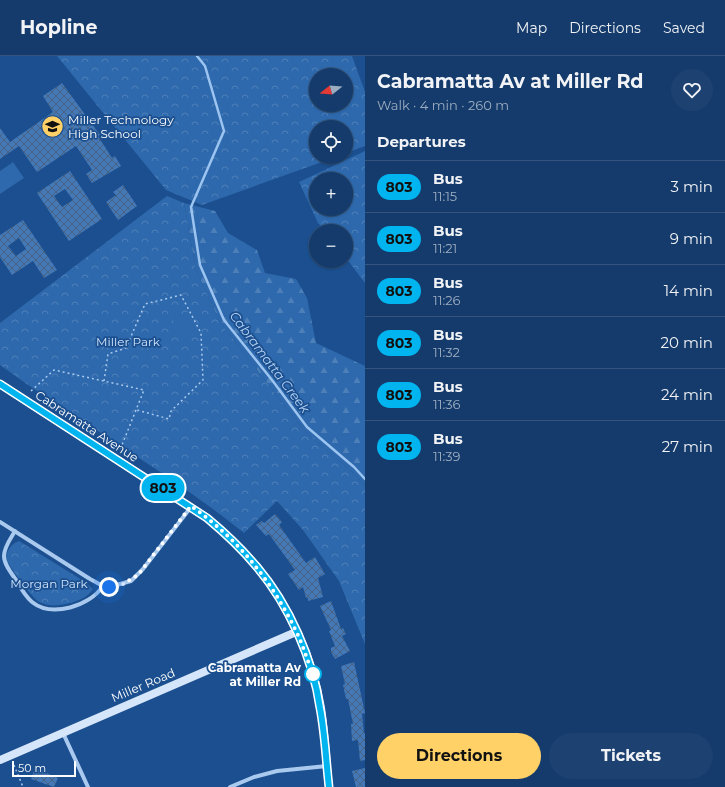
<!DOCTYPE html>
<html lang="en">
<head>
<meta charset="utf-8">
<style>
  body { margin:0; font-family:Montserrat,sans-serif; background:#1d4271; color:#f1f3f6; height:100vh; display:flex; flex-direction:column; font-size:15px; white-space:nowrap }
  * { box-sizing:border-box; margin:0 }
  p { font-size:13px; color:#9dadc1 }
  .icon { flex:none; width:22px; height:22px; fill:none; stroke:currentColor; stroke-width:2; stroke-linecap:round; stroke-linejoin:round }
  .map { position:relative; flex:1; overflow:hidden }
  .details { display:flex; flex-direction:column; background:#143b6b; width:360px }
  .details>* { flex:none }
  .badge { padding:0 8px; border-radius:13px; font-size:14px; line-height:26px }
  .needle { width:26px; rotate:253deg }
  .controls { position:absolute; left:309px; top:12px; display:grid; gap:8px }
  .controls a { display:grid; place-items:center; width:44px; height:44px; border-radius:50%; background:#143b6b; box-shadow:0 1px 3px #0004,0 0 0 1px #33557e; font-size:20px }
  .scale { position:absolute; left:12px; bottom:10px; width:64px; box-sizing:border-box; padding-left:4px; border:2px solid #fff; border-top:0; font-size:11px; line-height:14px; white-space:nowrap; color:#fff; -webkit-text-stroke:3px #1b4f8f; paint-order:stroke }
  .you { position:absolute; width:20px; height:20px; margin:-10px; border:3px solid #fff; border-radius:50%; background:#1a73e8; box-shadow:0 0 0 6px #1a73e833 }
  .map>.badge { position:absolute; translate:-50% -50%; box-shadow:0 0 0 2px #fff }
  h2 { padding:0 12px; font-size:15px; line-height:36px }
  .round { display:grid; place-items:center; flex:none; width:42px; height:42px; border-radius:21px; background:#1d4271 }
  .summary { display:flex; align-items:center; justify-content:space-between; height:68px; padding:0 12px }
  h1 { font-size:19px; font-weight:700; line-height:30px }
  .action { display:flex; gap:8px; margin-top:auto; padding:8px 12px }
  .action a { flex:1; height:46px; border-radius:24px; background:#ffd166; color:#111; font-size:16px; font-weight:700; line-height:46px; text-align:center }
  .action a+a { background:#1d4271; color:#f1f3f6 }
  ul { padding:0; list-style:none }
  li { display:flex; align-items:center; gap:12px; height:52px; padding:0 12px; border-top:1px solid #33557e }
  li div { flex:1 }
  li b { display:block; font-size:15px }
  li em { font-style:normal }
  li .badge { min-width:44px; font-weight:700; text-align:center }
  header { display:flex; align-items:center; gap:24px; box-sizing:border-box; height:56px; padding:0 20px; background:#143b6b; border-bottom:1px solid #33557e }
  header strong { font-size:19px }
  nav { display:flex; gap:22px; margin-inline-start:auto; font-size:14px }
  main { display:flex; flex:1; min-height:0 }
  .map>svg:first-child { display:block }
  .forest { fill:url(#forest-firs) }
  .park { fill:url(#park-crowns); fill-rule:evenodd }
  .pitch { fill:#2e69ad }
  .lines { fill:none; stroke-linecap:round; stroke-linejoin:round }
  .stream { stroke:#9cc4f0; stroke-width:2.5 }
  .building { fill:url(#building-cross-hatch); fill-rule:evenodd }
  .path { stroke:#a9c9ee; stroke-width:1.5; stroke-dasharray:2 3; stroke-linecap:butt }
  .street { stroke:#a9c9ee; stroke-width:4 }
  .secondary { stroke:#d6e6fa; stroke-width:8 }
  .line-casing { stroke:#fff; stroke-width:9 }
  .line { stroke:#00b5ef; stroke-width:6 }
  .walk { stroke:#fff; stroke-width:4; stroke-dasharray:0 7.2 }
  .stop-dot { fill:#fff; stroke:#00b5ef; stroke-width:2 }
  .labels { text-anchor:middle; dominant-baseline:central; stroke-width:3.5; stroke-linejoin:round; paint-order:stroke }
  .poi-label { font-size:12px; fill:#fff; stroke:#1b4f8f; text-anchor:start }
  .park-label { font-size:12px; fill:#cfe3fa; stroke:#1b4f8f }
  .street-label { font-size:12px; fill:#fff; stroke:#1b4f8f }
  .stop-label { font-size:12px; font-weight:bold; fill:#fff; stroke:#1b4f8f; text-anchor:end }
  .water-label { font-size:13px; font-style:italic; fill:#b5d3f5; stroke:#1b4f8f }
</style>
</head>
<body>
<header>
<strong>Hopline</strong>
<nav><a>Map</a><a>Directions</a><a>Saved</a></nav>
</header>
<main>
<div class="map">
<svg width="365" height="731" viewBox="0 0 365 731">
  <defs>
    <pattern id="forest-firs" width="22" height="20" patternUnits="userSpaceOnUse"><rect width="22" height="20" fill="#2e69ad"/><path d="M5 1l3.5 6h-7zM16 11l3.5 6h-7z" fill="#4d80b9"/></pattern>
    <pattern id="park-crowns" width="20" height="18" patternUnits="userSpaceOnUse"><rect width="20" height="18" fill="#2e69ad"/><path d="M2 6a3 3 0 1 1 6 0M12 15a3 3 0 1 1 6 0" fill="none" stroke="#4d80b9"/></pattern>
    <pattern id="building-cross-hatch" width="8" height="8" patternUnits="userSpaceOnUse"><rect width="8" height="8" fill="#4478b7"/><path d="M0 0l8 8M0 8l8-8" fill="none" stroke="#486282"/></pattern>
  </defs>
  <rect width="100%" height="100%" fill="#1b4f8f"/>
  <path class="forest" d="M184,147l31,8 13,22 29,17 8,23 31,6 11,19 9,45 49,23v119l-14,-14 -45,-38 -86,-111 -24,-52z"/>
  <g class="park">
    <path d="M57,0h295l13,36v54l-19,7v-26h-30v30h20l-134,48 -36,-15zM316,19h30v30h-30z"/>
    <path d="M365,95v132l-19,-25v-27h-21l-7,-8 -19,-41zM316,123h30v30h-30z"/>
    <path d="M167,140l17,7 12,67 24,52 86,111 45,38 14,14v159l-26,-63 -36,-51 -26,-29 -33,32c-77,-62 -164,-110 -244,-168v-42z"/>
    <path d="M19,485l63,39 11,9c-5,8 -15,12 -23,14 -12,3 -20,4 -31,-1 -6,-3 -29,-34 -32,-42 -2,-8 4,-16 12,-19z"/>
  </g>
  <g class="pitch">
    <path d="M13,106l11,16 -24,16v-23z"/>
    <path d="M190,255l8,17 -17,9 -8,-17z"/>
  </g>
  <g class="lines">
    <path class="stream" d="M197,0l8,10 19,65 -33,76 9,58 24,55 48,60 35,47 47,40 11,12"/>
  </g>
  <g class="building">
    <path d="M62,27l38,52 -2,1 14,22 3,-2 6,10 -29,17 -6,-9 6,-4 -16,-24 -39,26 -18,-26 -19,13v-31l10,14 43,-30 -10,-16z"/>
    <path d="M70,115l32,48 -33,22 -32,-48zM65,133l8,11 -11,7 -8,-11z"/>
    <path d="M123,129l14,21 -19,14 -12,-18 10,-7 -3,-3z"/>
    <path d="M23,164l34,50 -13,8 -11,-17 -21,14 -12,-18v-22zM19,182l7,11 -10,7 -8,-10z"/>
    <path d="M275,458l7,8 -3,3 27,38 9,-6 10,17 -7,4 5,19 -15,4v-3h-2l-3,-11 -4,3 -11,-16 7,-4 -26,-36 -3,2 -10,-11 6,-4 2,2z"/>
    <path d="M331,545l10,28 2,-1 3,6 -4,2 8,15 -15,8 -4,-7v-4l4,-2 -6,-15 2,-1 -11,-24z"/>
    <path d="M354,606l11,51 -3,1 2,20 1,-1v27l-5,1 -2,-21 -6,1 -1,-17h2l-5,-25h-2l-3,-14 2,-1 -4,-18z"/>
    <path d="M35,712l23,10 -4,9 -23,-8z"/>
    <path d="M365,712v19h-9l-4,-16z"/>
  </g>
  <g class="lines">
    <g class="path">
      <path d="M104,325l4,-27 18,-6 19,-44 36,-9 20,38 2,47 -32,31 -2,8 -32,-9"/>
      <path d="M31,335l23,-21 90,20 -24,60"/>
      <path d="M14,709l9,22"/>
    </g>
    <g class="street">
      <path d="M0,466l90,57 13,7 6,1 22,-6 12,-12 48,-62"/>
      <path d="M15,475c-4,7 -11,16 -11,25 0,8 7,17 12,24 4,7 10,17 16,22 20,16 58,4 71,-16"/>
      <path d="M63,677l25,54"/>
      <path d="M230,731l24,-10 23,-6 50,-5"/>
    </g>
    <g class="secondary">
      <path d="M0,328l207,134c18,15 35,31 50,49 32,38 56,92 64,141 4,26 5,53 8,79"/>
      <path d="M0,704l296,-128"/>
    </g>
  </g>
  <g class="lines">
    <defs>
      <path id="line" d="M0,328l207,134c18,15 35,31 50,49 32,38 56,92 63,141 5,26 6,53 9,79"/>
    </defs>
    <use href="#line" class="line-casing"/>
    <use href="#line" class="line"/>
    <path class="walk" d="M109,531l14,-3 15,-9 53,-69c46,32 81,75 105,125 7,14 11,29 17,43"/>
  </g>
  <defs>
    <symbol id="school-disc" viewBox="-11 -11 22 22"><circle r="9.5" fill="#ffd166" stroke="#1b4f8f"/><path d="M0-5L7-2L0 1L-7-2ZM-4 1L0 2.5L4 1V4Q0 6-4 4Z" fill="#111"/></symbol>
  </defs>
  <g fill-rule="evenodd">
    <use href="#school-disc" x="40" y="58" width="25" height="25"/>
  </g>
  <circle class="stop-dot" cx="313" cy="618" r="8"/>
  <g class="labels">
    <g class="poi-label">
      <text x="68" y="63">Miller Technology<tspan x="68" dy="14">High School</tspan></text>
    </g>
    <g class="park-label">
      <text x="128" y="285">Miller Park</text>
      <text x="49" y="527">Morgan Park</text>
    </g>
    <g class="street-label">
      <text transform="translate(87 370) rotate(33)">Cabramatta Avenue</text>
      <text transform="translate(143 629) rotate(-23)">Miller Road</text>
    </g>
    <g class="stop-label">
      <text x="301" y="611">Cabramatta Av<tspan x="301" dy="14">at Miller Rd</tspan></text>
    </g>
    <g class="water-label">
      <text transform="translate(270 306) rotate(53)">Cabramatta Creek</text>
    </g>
  </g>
</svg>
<div class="controls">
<a><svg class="needle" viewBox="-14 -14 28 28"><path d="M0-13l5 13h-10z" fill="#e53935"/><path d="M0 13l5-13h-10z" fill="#9dadc1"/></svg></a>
<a><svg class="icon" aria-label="locate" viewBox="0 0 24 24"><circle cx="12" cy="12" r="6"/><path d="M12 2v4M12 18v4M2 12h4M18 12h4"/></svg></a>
<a>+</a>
<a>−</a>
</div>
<div class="scale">50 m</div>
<div class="you" style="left:109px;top:531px"></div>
<b class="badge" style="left:163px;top:432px;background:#00b5ef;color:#111">803</b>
</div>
<section class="details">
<div class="summary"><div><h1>Cabramatta Av at Miller Rd</h1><p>Walk · 4 min · 260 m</p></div><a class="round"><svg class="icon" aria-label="heart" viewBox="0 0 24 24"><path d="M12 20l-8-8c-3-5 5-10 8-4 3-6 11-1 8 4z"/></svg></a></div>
<h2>Departures</h2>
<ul>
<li><span class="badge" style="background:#00b5ef;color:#111">803</span><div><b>Bus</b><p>11:15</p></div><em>3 min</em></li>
<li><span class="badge" style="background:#00b5ef;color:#111">803</span><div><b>Bus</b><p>11:21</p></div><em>9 min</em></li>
<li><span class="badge" style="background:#00b5ef;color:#111">803</span><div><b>Bus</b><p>11:26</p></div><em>14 min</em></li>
<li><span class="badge" style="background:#00b5ef;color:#111">803</span><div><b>Bus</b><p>11:32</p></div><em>20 min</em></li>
<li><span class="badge" style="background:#00b5ef;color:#111">803</span><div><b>Bus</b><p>11:36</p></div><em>24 min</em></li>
<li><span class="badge" style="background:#00b5ef;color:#111">803</span><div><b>Bus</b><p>11:39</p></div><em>27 min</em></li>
</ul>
<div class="action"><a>Directions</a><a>Tickets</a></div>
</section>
</main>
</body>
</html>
